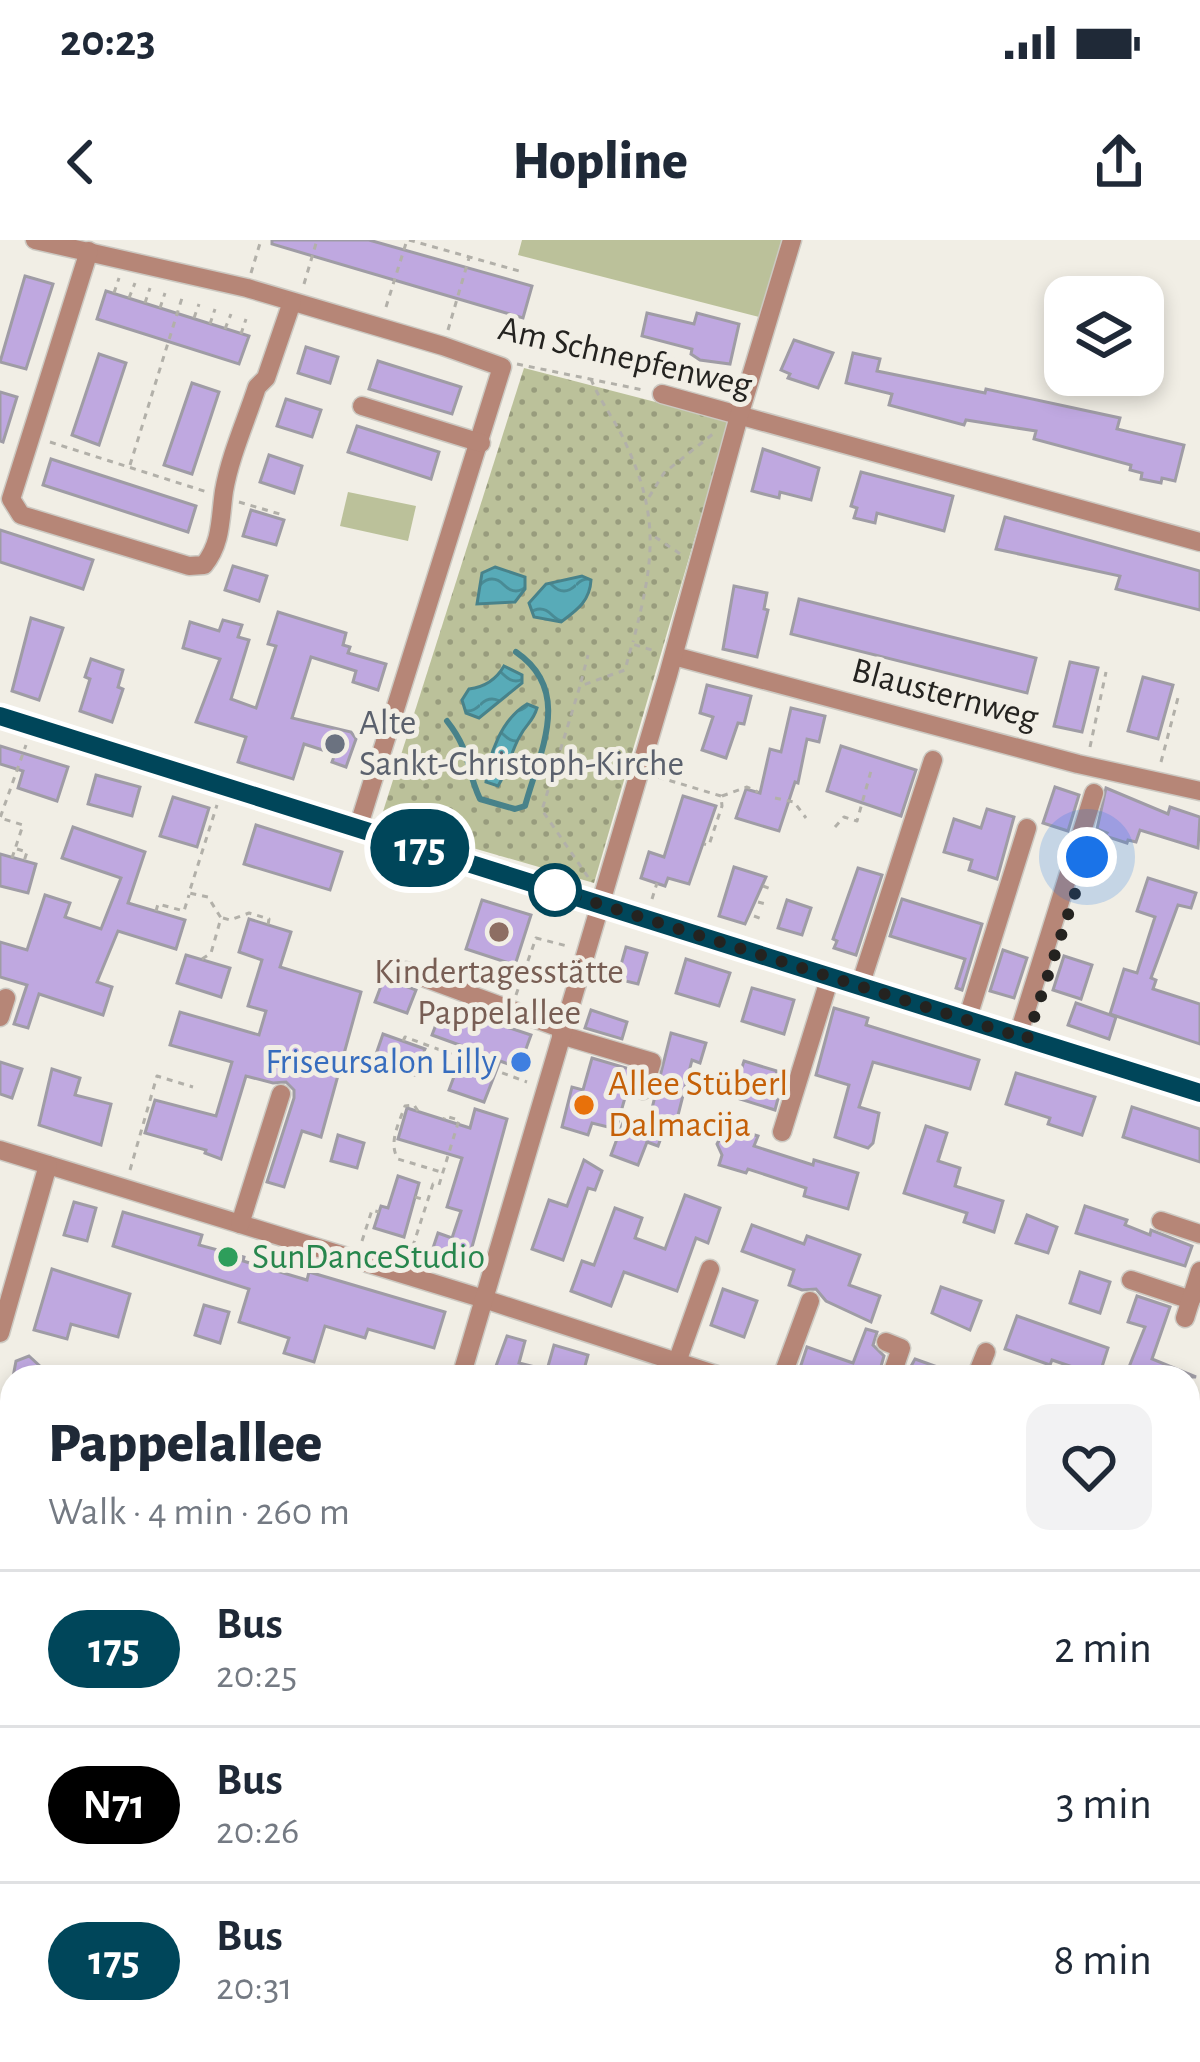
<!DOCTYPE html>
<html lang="en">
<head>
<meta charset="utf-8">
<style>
  body { margin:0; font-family:"Alegreya Sans",sans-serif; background:#f2f2f3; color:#1f2937; height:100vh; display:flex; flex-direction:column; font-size:45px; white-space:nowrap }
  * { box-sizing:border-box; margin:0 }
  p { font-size:39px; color:#747a83 }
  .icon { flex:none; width:66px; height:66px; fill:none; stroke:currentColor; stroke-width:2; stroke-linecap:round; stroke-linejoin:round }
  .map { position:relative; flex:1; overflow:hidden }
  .details { position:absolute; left:0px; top:1125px; width:1200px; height:699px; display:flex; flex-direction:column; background:#fff; border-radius:36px 36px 0 0; box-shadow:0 6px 18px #0003 }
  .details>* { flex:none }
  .badge { padding:0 24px; border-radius:39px; font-size:42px; line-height:78px }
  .buttons { position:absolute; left:1044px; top:36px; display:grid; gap:24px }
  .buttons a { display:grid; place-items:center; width:120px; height:120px; border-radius:24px; background:#fff; box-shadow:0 6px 18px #0003; font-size:60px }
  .you { position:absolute; width:60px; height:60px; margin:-30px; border:9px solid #fff; border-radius:50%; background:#1a73e8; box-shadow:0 0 0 18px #1a73e833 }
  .map>.badge { position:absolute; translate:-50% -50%; box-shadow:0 0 0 6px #fff }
  .round { display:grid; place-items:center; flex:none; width:126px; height:126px; border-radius:24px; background:#f2f2f3 }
  .summary { display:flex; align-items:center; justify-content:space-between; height:204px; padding:0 48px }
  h1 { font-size:57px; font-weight:800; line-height:90px }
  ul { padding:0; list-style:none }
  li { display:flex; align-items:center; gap:36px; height:156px; padding:0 48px; border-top:3px solid #e0e1e3 }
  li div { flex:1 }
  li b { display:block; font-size:45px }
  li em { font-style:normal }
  li .badge { min-width:132px; font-weight:700; text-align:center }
  .status { display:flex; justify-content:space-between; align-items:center; height:84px; padding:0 60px; background:#fff; direction:ltr }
  .status svg { height:33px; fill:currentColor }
  header { display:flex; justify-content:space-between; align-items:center; height:156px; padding:0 48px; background:#fff; font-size:54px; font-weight:800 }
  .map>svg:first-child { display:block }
  .green { fill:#bbc19a }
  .forest { fill:url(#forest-crowns) }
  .park { fill:url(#park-dots) }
  .water { fill:url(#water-waves); stroke:#48828a; stroke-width:3 }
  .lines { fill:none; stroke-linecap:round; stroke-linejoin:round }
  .stream { stroke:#48828a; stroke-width:6 }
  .building { fill:#bfa8e0; stroke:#9f9ca5; stroke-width:3 }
  .minor-casing { stroke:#ccc9c2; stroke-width:21 }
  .path { stroke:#b2b0a9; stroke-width:3; stroke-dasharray:6 6; stroke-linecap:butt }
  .minor { stroke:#b68677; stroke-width:18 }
  .line-casing { stroke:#fff; stroke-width:27 }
  .line { stroke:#00465a; stroke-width:18 }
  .walk { stroke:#242320; stroke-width:12; stroke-dasharray:0 21.6 }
  .worship-dot { fill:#6b7280; stroke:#f1eee5; stroke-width:4.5 }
  .stop-dot { fill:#fff; stroke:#00465a; stroke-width:6 }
  .education-dot { fill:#8d6e63; stroke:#f1eee5; stroke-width:4.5 }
  .shop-dot { fill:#3f7fe0; stroke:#f1eee5; stroke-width:4.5 }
  .food-dot { fill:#e8710a; stroke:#f1eee5; stroke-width:4.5 }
  .leisure-dot { fill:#2e9e5b; stroke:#f1eee5; stroke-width:4.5 }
  .labels { text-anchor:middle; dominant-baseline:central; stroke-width:10; stroke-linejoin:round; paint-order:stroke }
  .street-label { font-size:36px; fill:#242320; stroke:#f1eee5 }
  .worship-label { font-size:36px; fill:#5b616d; stroke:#f1eee5; text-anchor:start }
  .education-label { font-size:36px; fill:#785e54; stroke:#f1eee5 }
  .shop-label { font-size:36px; fill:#366cbe; stroke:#f1eee5; text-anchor:end }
  .food-label { font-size:36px; fill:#c56008; stroke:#f1eee5; text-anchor:start }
  .leisure-label { font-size:36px; fill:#27864d; stroke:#f1eee5; text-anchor:start }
</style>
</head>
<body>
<div class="status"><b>20:23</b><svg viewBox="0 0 49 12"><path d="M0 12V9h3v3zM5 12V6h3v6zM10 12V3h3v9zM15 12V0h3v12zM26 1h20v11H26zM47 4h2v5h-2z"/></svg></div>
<header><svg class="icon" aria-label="back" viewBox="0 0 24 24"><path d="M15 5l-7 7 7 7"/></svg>Hopline<svg class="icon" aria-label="share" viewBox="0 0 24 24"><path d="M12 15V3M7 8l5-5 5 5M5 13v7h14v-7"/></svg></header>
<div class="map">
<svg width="1200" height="1822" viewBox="0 0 1200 1822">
  <defs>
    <pattern id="forest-crowns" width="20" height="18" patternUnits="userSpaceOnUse" patternTransform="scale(3)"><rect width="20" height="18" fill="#bbc19a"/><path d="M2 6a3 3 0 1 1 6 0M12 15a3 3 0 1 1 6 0" fill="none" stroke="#989c7d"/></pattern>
    <pattern id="park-dots" width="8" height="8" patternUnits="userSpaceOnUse" patternTransform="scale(3)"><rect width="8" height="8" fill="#bbc19a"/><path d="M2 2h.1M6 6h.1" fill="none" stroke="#989c7d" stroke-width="1.8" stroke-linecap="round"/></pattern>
    <pattern id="water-waves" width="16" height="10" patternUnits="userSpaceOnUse" patternTransform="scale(3)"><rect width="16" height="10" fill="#58abb8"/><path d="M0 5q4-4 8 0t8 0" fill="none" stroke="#498b95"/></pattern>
  </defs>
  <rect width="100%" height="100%" fill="#f1eee5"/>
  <g class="green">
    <path d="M522,0h264l-23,78 -245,-63z"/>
    <path d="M348,252l68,14 -8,35 -68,-15z"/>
    <path d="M196,1812h264l27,10h-260z"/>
  </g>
  <path class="forest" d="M0,1562l12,3v247h184l31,10h-227z"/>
  <g class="park">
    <path d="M524,128l205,53 -135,462 -214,-62z"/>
    <path d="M0,1218l12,3v318l-12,-3z"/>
  </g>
  <g class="water">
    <path d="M495,327l30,10v12l-10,13 -38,2 5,-31z"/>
    <path d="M582,336l9,4c-1,21 -14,30 -30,42l-27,-5 -5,-14 17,-19z"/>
    <path d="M504,426l18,9v8l-43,35 -13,-5 -4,-13 7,-11c16,-2 27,-9 35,-23z"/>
    <path d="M527,464l10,4c-4,14 -11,16 -17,28 -9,15 -12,34 -22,50l-12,-4c3,-29 16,-63 41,-78z"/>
  </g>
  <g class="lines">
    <g class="stream">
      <path d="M447,481c25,32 18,46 33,78l35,10 10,-3c15,-55 48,-115 -9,-154"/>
      <path d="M0,1794l12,4"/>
      <path d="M60,1812l34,10"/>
    </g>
  </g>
  <g class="building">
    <path d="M272,0h97l163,46 -9,32 -251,-74z"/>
    <path d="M25,36l28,8 -27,85 -26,-7z"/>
    <path d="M106,51l143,45 -10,28 -142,-45z"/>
    <path d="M647,73l47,11 3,-11 42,11 -9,40 -30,-4 -9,-6 1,-5 -50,-13z"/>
    <path d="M794,100l39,13 -15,35 -30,-10 2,-4 -9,-4z"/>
    <path d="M306,107l32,10 -8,26 -32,-10z"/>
    <path d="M853,113l27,6 -3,12 108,22 1,-4 134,29 -3,11 67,16 -9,36 -13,-3 -1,5 -20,-4 1,-6 -12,-3 1,-5 -97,-26 2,-8 -70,-11 -2,5 -75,-20 3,-11 -46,-11z"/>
    <path d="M99,114l27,9 -27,82 -27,-10z"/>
    <path d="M378,121l83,26 -9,27 -83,-25z"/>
    <path d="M192,143l27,9 -27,82 -28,-9z"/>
    <path d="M0,152l17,5 -14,45 -3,-1z"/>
    <path d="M286,159l35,11 -9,27 -35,-11z"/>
    <path d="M357,186l82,26 -8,27 -83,-27z"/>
    <path d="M763,209l56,19 -8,32 -31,-8 -1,6 -27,-7z"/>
    <path d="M269,215l33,11 -8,27 -34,-11z"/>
    <path d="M51,219l145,47 -8,26 -145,-47z"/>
    <path d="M861,232l92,24 -9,35 -67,-18 -2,10 -21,-5 3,-10 -6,-2z"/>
    <path d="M251,270l33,10 -8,25 -33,-9z"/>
    <path d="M1005,277l195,54v39l-84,-21 4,-13 -124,-27z"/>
    <path d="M0,290l93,30 -10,29 -83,-27z"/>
    <path d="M233,326l34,10 -8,25 -34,-11z"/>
    <path d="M734,346l33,7 -3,16 4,1 -11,47 -34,-8z"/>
    <path d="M799,359l237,59 -9,35 -236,-59z"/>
    <path d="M278,372l68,21 -3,12 7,2 -2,6 38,11 -8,26 -25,-8 3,-11 -45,-14 -19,61 59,14 5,7 -10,28 -14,-5 3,-8 -31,-10 -11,35 -55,-17 8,-25 -50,-15 24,-63 -37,-11 7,-26 29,9 4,-11 19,5 -4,12 11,3 -18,59 25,9 20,-62 -8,-2z"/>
    <path d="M31,378l32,10 -24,72 -27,-9z"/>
    <path d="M91,419l32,11 -5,17 5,2 -11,33 -32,-11 10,-32 -5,-2z"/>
    <path d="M1070,422l28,6 -16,64 -28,-6z"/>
    <path d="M1143,437l30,8 -15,54 -30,-8z"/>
    <path d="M707,445l44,11 -7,28 -6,-1 -12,35 -24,-8 11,-33 -13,-4z"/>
    <path d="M791,468l34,8 -6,26 -12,-3 -9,44 -3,-1 -16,49 -43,-13 10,-29 14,4 10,-44 11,3z"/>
    <path d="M0,506l68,21 -11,34 -39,-13 5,-17 -23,-7z"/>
    <path d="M841,506l75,24 -15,46 -74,-25z"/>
    <path d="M96,535l44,12 -8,29 -44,-12z"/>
    <path d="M1055,547l24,8 -11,36 -25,-8z"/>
    <path d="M1106,548l62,26 2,-7 30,10 -2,31 -58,-18 -4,12 -8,-2 -1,3 -22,-7 2,-3 -10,-4z"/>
    <path d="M683,556l33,10 -27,78 -21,-6 -3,8 -24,-8 8,-26 15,5z"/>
    <path d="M173,557l36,11 -12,39 -37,-11z"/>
    <path d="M987,569l27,8 -17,62 -28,-9 3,-10 -28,-8 10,-33 27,9z"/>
    <path d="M256,585l86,27 -12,38 -86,-26z"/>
    <path d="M73,587l72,25 -17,51 57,17 -9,29 -58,-18 -21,51 15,5 -9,28 -64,-21 -11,34 -14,-4 13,-39 -27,-8v-35l27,8 18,-55 25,8 -5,14 36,12 20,-51 -59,-20z"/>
    <path d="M0,614l36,10 -8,29 -28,-7z"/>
    <path d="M734,627l32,10 -21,47 -26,-8z"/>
    <path d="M858,628l24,7 -26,80 -22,-7 3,-7 -4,-2z"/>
    <path d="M1148,638l48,15 -5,15 -13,-3 -27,73 5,2 -3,9 47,15v40l-90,-30 14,-45 13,4 18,-56 -18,-6z"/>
    <path d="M902,659l80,25 -20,66 -6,-2 9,-29 -75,-23z"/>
    <path d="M482,660l49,15 -16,50 -49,-16z"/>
    <path d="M787,660l24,8 -9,27 -24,-7z"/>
    <path d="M249,679l42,13 -11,35 81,25 -40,145 -19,-6 -18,56 -17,-5 27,-84v-8l-8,-8 -13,1 -27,-7 -25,83 -16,-6 1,-3 -61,-17 10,-33 61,16 16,-54 -62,-17 10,-33 79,23 7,-24 -18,-5 14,-46 -23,-8z"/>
    <path d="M626,707l21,6 -9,31 -21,-5z"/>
    <path d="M1003,710l24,8 -13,40 -24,-7z"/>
    <path d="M186,715l44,13 -9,29 -44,-14z"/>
    <path d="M1064,716l28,9 -11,34 -28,-9z"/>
    <path d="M686,719l44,14 -11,33 -43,-13z"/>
    <path d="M384,738l32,12 -9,23 -32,-11z"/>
    <path d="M752,748l42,12 -10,34 -42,-13z"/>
    <path d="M1076,763l40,14 -7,22 -41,-14z"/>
    <path d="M443,766l88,29 -12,33 -19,-7 -16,41 -35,-12 16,-43 -33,-12z"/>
    <path d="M834,768l34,10 -2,7 113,35 -9,29 -97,-27 -14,45 20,6 -6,30 -5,5 -33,-11 14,-52 -33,-10z"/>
    <path d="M591,770l36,12 -5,17 -37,-11z"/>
    <path d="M671,793l35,10 -6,20 -8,-3 -17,67 -9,-3 -8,22 -11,-4 -9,23 -27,-10 13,-35 23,8z"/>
    <path d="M383,794l42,15 -10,26 -41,-15z"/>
    <path d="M592,818l41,12 -17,59 -24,-6 -4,12 -26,-8 10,-40 11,3z"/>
    <path d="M744,821l33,10 -5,18 8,2 -5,19 -35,-11 2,-8 -7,-2z"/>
    <path d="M0,822l22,7 -10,29 -12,-4z"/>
    <path d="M52,829l28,9 -5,17 36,9 -10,41 -62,-20z"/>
    <path d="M1016,833l79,24 -13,38 -34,-11 2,-6 -44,-14z"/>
    <path d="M1132,867l68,22v33l-77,-25z"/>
    <path d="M407,868l63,20 5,-19 32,10 -41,150 -36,-12 8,-24 14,5 9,-27 -14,-4 15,-49 -64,-19z"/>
    <path d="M726,886l32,10 -4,10 59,19 1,-5 44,13 -10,36 -44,-13 2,-8 -58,-19 -2,4 -27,-8 3,-10 -5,-11z"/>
    <path d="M926,886l21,7 -9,28 22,7 -5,18 48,15 -9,31 -30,-10 3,-9 -63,-20z"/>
    <path d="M338,895l26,8 -7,25 -26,-7z"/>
    <path d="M584,920l18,11 -7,19 -7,-2 -25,72 -31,-11 17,-49 18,6z"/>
    <path d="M398,936l21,7 -15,54 -30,-9 7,-22 7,2z"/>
    <path d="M685,955l35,13 -12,35 -12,-5 -19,53 -53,-19 -13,34 -40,-15 11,-30 12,4 21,-57 27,10 -7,20 30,11z"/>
    <path d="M74,962l22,6 -9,33 -23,-6z"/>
    <path d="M1085,966l42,14 -2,5 25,10 1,-5 41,16 -7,20 -109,-33z"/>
    <path d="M123,972l79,23 -3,10 45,12 -1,4 64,19 2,-8 136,40 -11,36 -66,-19 -3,9 -40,-12 -11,36 -30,-9 5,-15 -50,-16 10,-33 -136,-43z"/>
    <path d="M1027,975l30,12 -9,26 -32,-10z"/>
    <path d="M752,985l52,19 3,-8 53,19 -11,30 31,11 -9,26 -45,-21 -10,-12 -14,1 -13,-5 5,-15 -52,-19z"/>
    <path d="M52,1029l78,25 -12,43 -47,-13 -4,15 -33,-9z"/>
    <path d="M1080,1032l30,10 -10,31 -30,-10z"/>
    <path d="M941,1047l40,14 -11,29 -38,-17z"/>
    <path d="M723,1049l34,12 -13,36 -33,-12z"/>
    <path d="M1137,1056l33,11 -18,52 44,18h-71l20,-50 -17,-5z"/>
    <path d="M204,1065l25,7 -9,31 -25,-8z"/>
    <path d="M1017,1076l91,32 -9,28 -47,-16 -2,5 -45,-16z"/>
    <path d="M866,1089l11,3 -4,13 11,11 -6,21h-52l-26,-9 7,-21 46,16z"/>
    <path d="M507,1096l18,5 -6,22 28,7 7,-25 34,10 -6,22h-90z"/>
    <path d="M29,1116l12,11 -1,10h-27l3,-16z"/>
    <path d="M915,1119l45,16v2h-55z"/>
  </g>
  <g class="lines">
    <defs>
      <g id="minor">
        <path d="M35,0l212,48 196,58 59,21 -144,461"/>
        <path d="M89,11l-78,248 10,16 168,51 15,-1c18,-22 16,-47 20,-74 6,-35 22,-70 33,-104l9,-9 26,-76"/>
        <path d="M662,154l538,148"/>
        <path d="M362,166l119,37"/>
        <path d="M674,416l404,108 122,27"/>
        <path d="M0,476l1200,377"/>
        <path d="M406,731l157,58"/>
        <path d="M860,746l73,-226"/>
        <path d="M0,777l6,-19"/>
        <path d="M967,780l60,-192"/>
        <path d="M561,795l91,27 -9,28"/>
        <path d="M1018,796l76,-243"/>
        <path d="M782,892l48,-155"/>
        <path d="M0,910l484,149 239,78"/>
        <path d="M1161,981l39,13"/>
        <path d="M240,984l41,-130"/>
        <path d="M1131,1040l60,20"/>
        <path d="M1185,1078l15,-47"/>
        <path d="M0,1093l48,-168"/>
        <path d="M886,1102l15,6 -10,29"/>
        <path d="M677,1122l33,-93"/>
        <path d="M461,1137l207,-702 71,-259 53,-176"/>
        <path d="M782,1137l28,-76"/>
        <path d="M976,1137l10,-25"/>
        <path d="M0,1209l12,3"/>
        <path d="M1188,1299l12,4"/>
        <path d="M1188,1513l12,4"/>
        <path d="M0,1546l12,2"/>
        <path d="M1188,1623l12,-35"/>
        <path d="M798,1812l23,10"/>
        <path d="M1120,1822l4,-10"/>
      </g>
    </defs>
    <use href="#minor" class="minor-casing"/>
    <g class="path">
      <path d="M409,0l110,31"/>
      <path d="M251,33l10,-33"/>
      <path d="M304,44l13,-44"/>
      <path d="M114,53l5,-15"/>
      <path d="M129,58l6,-15"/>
      <path d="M145,63l5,-15"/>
      <path d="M386,67l21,-67"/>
      <path d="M160,68l5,-15"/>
      <path d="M194,78l5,-14"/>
      <path d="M210,84l5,-15"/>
      <path d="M225,89l6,-15"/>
      <path d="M448,90l21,-72"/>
      <path d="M241,94l5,-15"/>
      <path d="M517,124l126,26"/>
      <path d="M591,139c9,23 25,42 35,65 35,76 27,120 7,198"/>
      <path d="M50,202l157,50"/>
      <path d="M130,225l52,-167"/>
      <path d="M649,257l15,-24 50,-40"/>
      <path d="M239,262l44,13"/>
      <path d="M655,297l27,18"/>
      <path d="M581,442l7,-27"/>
      <path d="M1090,507l16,-75"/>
      <path d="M1161,522l18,-68"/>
      <path d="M658,537l63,19 1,10 -13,39 -5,-1"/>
      <path d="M722,556l25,-9 11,5"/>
      <path d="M775,558l19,4 12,16"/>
      <path d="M835,587l9,-10 13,4 14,-50"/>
      <path d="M17,609l10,3 -3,9"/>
      <path d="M12,618l11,-33 -23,-7 26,-73"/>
      <path d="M588,637l-46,-67 38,-124 45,-16 7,-26 23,7"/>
      <path d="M763,646l8,3"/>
      <path d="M652,659l5,-16"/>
      <path d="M758,662l8,2"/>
      <path d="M156,671l2,-7 26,7 5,-16"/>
      <path d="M754,676l8,3"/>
      <path d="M223,678l7,2 19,-7 20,6 -1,6"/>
      <path d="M202,719l9,-6 10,-35 -13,-21 -19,-4 28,-88"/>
      <path d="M516,755l20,-57 31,8"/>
      <path d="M403,801l2,-4 122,45"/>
      <path d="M418,871l-4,-6 -9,1c-6,17 -17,37 -7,53l43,13"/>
      <path d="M130,930l27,-94 36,11"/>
      <path d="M415,957l11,3"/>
      <path d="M362,1001l10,-31 7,2"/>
      <path d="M409,1018l24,-74 6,1 20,-65 -14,-4 -1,3"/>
      <path d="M0,1267l12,14"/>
      <path d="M0,1643l12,13"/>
      <path d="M423,1812l27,10"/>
      <path d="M472,1812v10"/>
      <path d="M756,1822l4,-10"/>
      <path d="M767,1822l4,-10"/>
      <path d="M930,1822l3,-10"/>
    </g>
    <use href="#minor" class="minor"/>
  </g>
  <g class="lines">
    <defs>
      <path id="line" d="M0,476l1200,377"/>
    </defs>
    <use href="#line" class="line-casing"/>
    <use href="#line" class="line"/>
    <path class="walk" d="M555,650l472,149 60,-182"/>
  </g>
  <circle class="worship-dot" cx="335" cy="504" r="12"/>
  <circle class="stop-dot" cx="555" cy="650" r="24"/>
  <circle class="education-dot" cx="499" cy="692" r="12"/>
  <circle class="shop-dot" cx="521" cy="822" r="12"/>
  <circle class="food-dot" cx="584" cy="865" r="12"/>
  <circle class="leisure-dot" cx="228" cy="1017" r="12"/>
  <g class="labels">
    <g class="street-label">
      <text transform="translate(625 117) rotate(13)">Am Schnepfenweg</text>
      <text transform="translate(945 454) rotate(15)">Blausternweg</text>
    </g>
    <g class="worship-label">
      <text x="359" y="483">Alte<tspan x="359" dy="41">Sankt-Christoph-Kirche</tspan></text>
    </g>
    <g class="education-label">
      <text x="499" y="732">Kindertagesstätte<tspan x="499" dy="41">Pappelallee</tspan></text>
    </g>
    <g class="shop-label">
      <text x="497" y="822">Friseursalon Lilly</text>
    </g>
    <g class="food-label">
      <text x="608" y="844">Allee Stüberl<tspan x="608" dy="41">Dalmacija</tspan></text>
    </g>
    <g class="leisure-label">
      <text x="252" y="1017">SunDanceStudio</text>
    </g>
  </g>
</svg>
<div class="buttons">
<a><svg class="icon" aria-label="layers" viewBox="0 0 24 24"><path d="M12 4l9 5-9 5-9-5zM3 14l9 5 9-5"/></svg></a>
</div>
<div class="you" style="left:1087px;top:617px"></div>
<b class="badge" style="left:420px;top:608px;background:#00465a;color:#fff">175</b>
<section class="details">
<div class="summary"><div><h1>Pappelallee</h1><p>Walk · 4 min · 260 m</p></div><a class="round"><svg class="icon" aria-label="heart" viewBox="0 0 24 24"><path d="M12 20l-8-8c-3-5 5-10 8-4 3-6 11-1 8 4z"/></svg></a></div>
<ul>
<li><span class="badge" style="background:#00465a;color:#fff">175</span><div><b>Bus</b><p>20:25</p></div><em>2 min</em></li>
<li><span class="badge" style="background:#000;color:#fff">N71</span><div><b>Bus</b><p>20:26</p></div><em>3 min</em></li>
<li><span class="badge" style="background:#00465a;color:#fff">175</span><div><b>Bus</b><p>20:31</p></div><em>8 min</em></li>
</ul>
</section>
</div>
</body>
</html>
